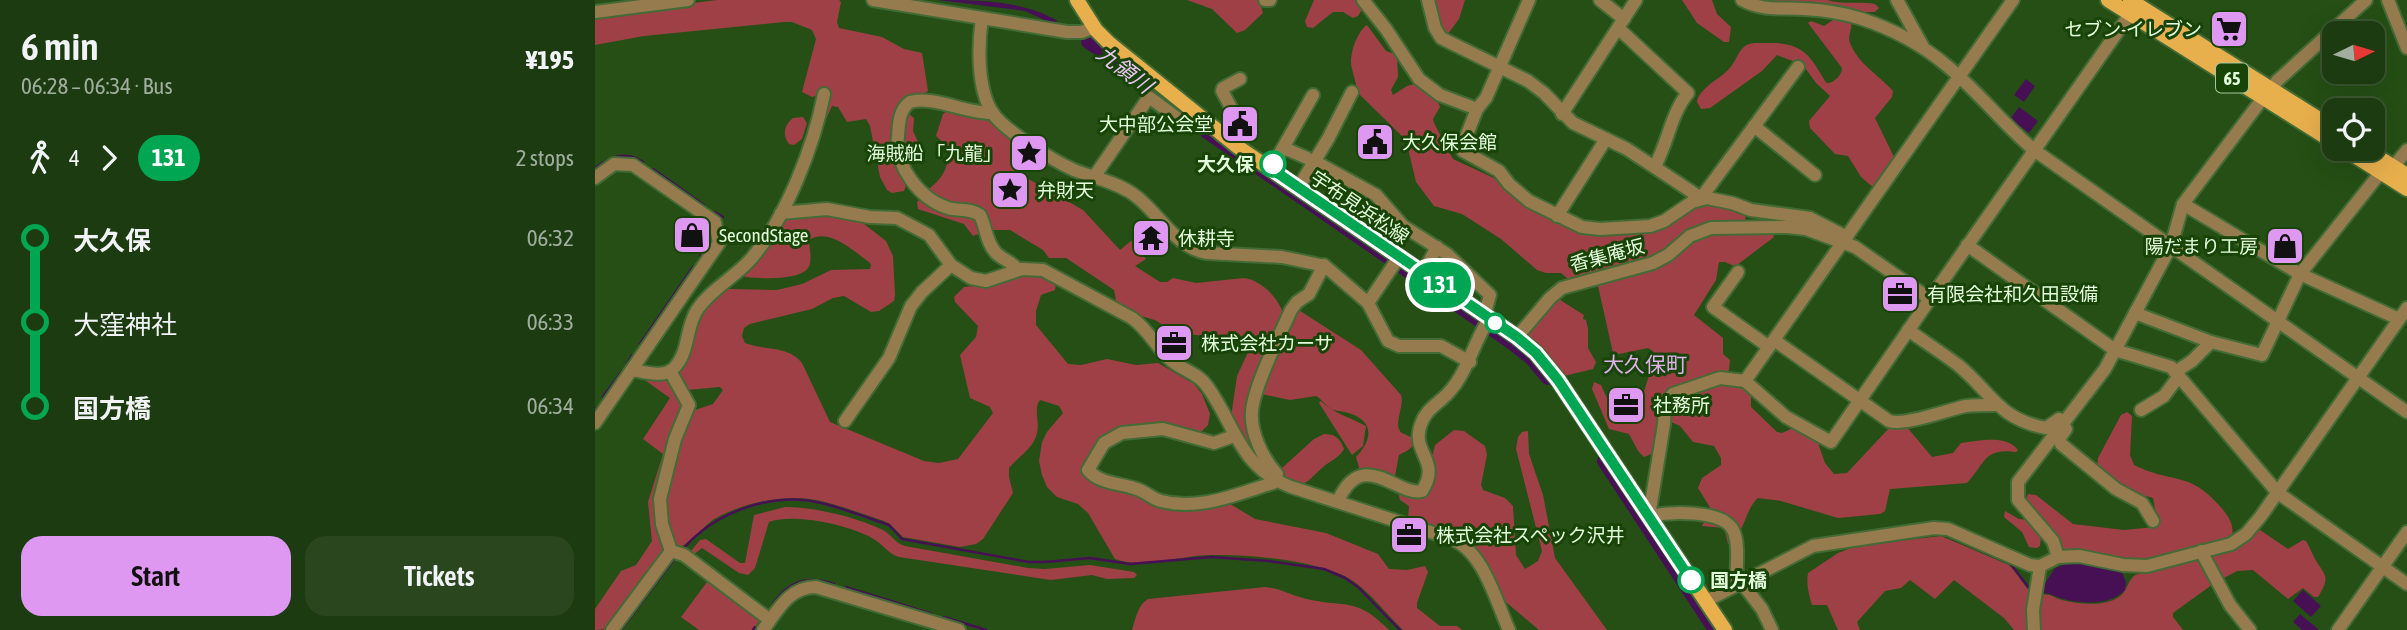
<!DOCTYPE html>
<html lang="en">
<head>
<meta charset="utf-8">
<style>
  body { margin:0; font-family:"Asap Condensed","Noto Sans JP",sans-serif; background:#29461e; color:#f1f3f6; height:100vh; display:flex; flex-direction:column; font-size:26px; white-space:nowrap }
  * { box-sizing:border-box; margin:0 }
  p { font-size:23px; color:#a0ad9f }
  .icon { flex:none; width:38px; height:38px; fill:none; stroke:currentColor; stroke-width:2; stroke-linecap:round; stroke-linejoin:round }
  .map { position:relative; flex:1; overflow:hidden }
  .panel { display:flex; flex-direction:column; background:#1c3b10; width:595px }
  .panel>* { flex:none }
  .badge { padding:0 14px; border-radius:23px; font-size:24px; line-height:46px }
  .needle { width:46px; rotate:85deg }
  .tools { position:absolute; left:1727px; top:21px; display:grid; gap:14px }
  .tools a { display:grid; place-items:center; width:63px; height:63px; border-radius:14px; background:#1c3b10; box-shadow:0 7px 28px #0002,0 0 0 2px #3a5530; font-size:35px }
  .map>.badge { position:absolute; translate:-50% -50%; box-shadow:0 0 0 4px #fff }
  .legs { display:flex; align-items:center; gap:10px; height:77px; padding:0 21px; font-size:23px }
  .legs p { margin-inline-start:auto }
  .overview { display:flex; align-items:center; justify-content:space-between; height:119px; padding:0 21px }
  h1 { font-size:38px; font-weight:600; line-height:52px }
  .cta { display:flex; gap:14px; margin-top:auto; padding:14px 21px }
  .cta a { flex:1; height:80px; border-radius:21px; background:#de98f2; color:#111; font-size:28px; font-weight:600; line-height:80px; text-align:center }
  .cta a+a { background:#29461e; color:#f1f3f6 }
  ul { padding:0 21px; list-style:none }
  li { display:flex; align-items:center; gap:24px; height:84px; font-size:26px }
  li i { display:grid; place-items:center; width:10px; height:100%; margin:0 9px; background:currentColor }
  li i::after { content:''; width:18px; height:18px; margin:-9px; border:5px solid; border-radius:50%; background:#1c3b10 }
  li p { margin-inline-start:auto }
  li:first-child i { background:linear-gradient(#0000 50%,currentColor 0) }
  li:last-child i { background:linear-gradient(currentColor 50%,#0000 0) }
  main { display:flex; flex:1; min-height:0 }
  .map>svg:first-child { display:block }
  .green { fill:#9f4047 }
  .water { fill:#471055 }
  .lines { fill:none; stroke-linecap:round; stroke-linejoin:round }
  .stream { stroke:#471055; stroke-width:2.5 }
  .river { stroke:#471055; stroke-width:14 }
  .minor-casing { stroke:#436b35; stroke-width:16 }
  .major-casing { stroke:#436b35; stroke-width:18 }
  .minor { stroke:#967b4f; stroke-width:12 }
  .major { stroke:#e8af4d; stroke-width:14 }
  .line-1-casing { stroke:#fff; stroke-width:16 }
  .line-1 { stroke:#00a651; stroke-width:10 }
  .stop-1-dot { fill:#fff; stroke:#00a651; stroke-width:3.5 }
  .labels { text-anchor:middle; dominant-baseline:central; stroke-width:6; stroke-linejoin:round; paint-order:stroke }
  .shield { fill:#194408; stroke:#a6c59c; stroke-width:2 }
  .shield-label { font-size:18px; font-weight:bold; fill:#e3fcdc }
  .poi-label { font-size:19px; fill:#e3fcdc; stroke:#194408; text-anchor:start }
  .stop-label { font-size:19px; font-weight:bold; fill:#e3fcdc; stroke:#194408; text-anchor:end }
  .street-label { font-size:19px; fill:#e3fcdc; stroke:#194408 }
  .water-label { font-size:21px; font-style:italic; fill:#ecc8f7; stroke:#194408 }
  .neighbourhood-label { font-size:21px; fill:#e0b0ee; stroke:#194408 }
</style>
</head>
<body>
<main>
<section class="panel">
<div class="overview"><div><h1>6 min</h1><p>06:28 – 06:34 · Bus</p></div><b>¥195</b></div>
<div class="legs"><svg class="icon" aria-label="walk" viewBox="0 0 24 24"><circle cx="13" cy="4" r="2"/><path d="M13 8l-2 6 4 7M11 14l-3 7M7 12l3-4h3l4 4"/></svg>4<svg class="icon" aria-label="forward" viewBox="0 0 24 24"><path d="M9 5l7 7-7 7"/></svg><b class="badge" style="background:#00a651;color:#fff">131</b><p>2 stops</p></div>
<ul>
<li><i style="color:#00a651"></i><b>大久保</b><p>06:32</p></li>
<li><i style="color:#00a651"></i><span>大窪神社</span><p>06:33</p></li>
<li><i style="color:#00a651"></i><b>国方橋</b><p>06:34</p></li>
</ul>
<div class="cta"><a>Start</a><a>Tickets</a></div>
</section>
<div class="map">
<svg width="1812" height="630" viewBox="0 0 1812 630">
  <rect width="100%" height="100%" fill="#254f15"/>
  <g class="green">
    <path d="M122,0h122l2,2 -4,20 2,6 43,9 22,12 18,4 6,38 -30,20 9,71 -3,9 -12,2 -5,-3 -7,-13 -10,-51 -4,-7 -19,3 -9,-15 -6,-1 -13,29v-40l-7,2 -10,-5 14,-53 -4,-9 -20,-8h-8l-140,14 -49,9v-30z"/>
    <path d="M592,0h72l4,13 -18,17 -8,3 -25,-24z"/>
    <path d="M719,0h45l4,8 -5,8 -5,2 -10,-6h-10l-20,16 -6,-1 -2,-6z"/>
    <path d="M836,0h34l-6,19 -12,16 -5,-1z"/>
    <path d="M1087,0h30l5,14 14,13 -2,15h-5l-27,-19z"/>
    <path d="M1155,0h77c16,5 32,1 48,4l4,4 -4,4h-22z"/>
    <path d="M1241,18l15,3c2,8 -4,14 -1,22 8,21 29,32 43,48l-1,6 -17,21 20,41 -21,29 -13,-11 -13,-21 -13,-2 -25,-26 -1,-7 21,-25 -14,-13 -13,-18 -26,-10 -15,16 -52,37 -9,1 -4,-7c2,-13 20,-22 29,-30 9,-7 11,-20 19,-26 5,-4 15,-3 21,-3 35,-1 43,10 59,38l2,2c7,0 15,-8 15,-15l-34,-45 3,-2 13,5z"/>
    <path d="M772,25l19,26 11,4 1,22 -7,13 2,5 14,-9 7,-2 24,18 2,5 -7,12 1,4 19,36 45,21 29,24 96,29 84,-31 39,11 -1,8 -35,2 -52,32 -41,14 -49,10 -7,-6h-15l-9,-3 -36,-31 -39,-25 -28,-8 -18,-24 -10,-42 -49,-48c-1,-11 -3,-14 -5,-23 -4,-12 5,-38 15,-44z"/>
    <path d="M354,109l42,9 23,19 4,36 65,37 37,40 11,-9 15,18 -11,7 25,16h7l6,-4 23,5 48,-5c18,2 38,23 40,40l-32,81 12,61 -10,-3 -23,-40 6,-41 12,-26v-10l-74,-7 -20,-13 -21,-6 -17,-9 -3,-15 -48,-32h-17l-6,-8 -33,-20h-19l-7,-11 -32,-12 -23,-15v-3c15,-12 19,-21 20,-41l-13,-12 7,-22z"/>
    <path d="M313,113l6,5 -1,13 5,11 -4,11 -9,3 -6,-13 5,-28z"/>
    <path d="M208,117l4,6 -5,16 -8,6 -5,-1c-7,-9 -5,-19 4,-26z"/>
    <path d="M327,197l52,17 7,19 -8,3 -9,-12 -46,-15 -1,-7z"/>
    <path d="M222,213l42,7 27,21 7,15 2,39 -1,6 -15,10 -8,1 -27,-16 -11,2 -21,11 -62,15 -6,4 -2,8 3,7c20,8 43,2 57,20l28,59 94,39 15,2 19,-4 35,-46 -3,-6 -20,-9 -10,-43 16,-18 2,-11 -23,-24 -1,-5 10,-10 22,-2 37,-12 13,-1 20,10 -1,8 -14,5 -5,16v14l32,39 13,1 26,-6 29,6 22,-2 36,21 8,10 8,20 -2,11 -6,6 -10,1 -71,-3 -37,40 74,35 69,-2 28,17 71,14 52,21 11,15 18,1 18,-4 3,6 -11,31v5l23,18h17l5,4h-59c-17,-16 -31,-36 -50,-49 -31,-22 -121,-29 -158,-25 -25,3 -56,12 -80,3l-27,-46 -10,-9 -21,-7 -10,-10 -5,-12 -3,-14 3,-19 5,-10 16,-19 -4,-7 -19,-6c-7,8 0,22 -3,33 -3,15 -18,23 -28,35v9l4,16 -30,46 -7,5 -16,3 -57,-10 -13,-13 -6,-3c-21,-7 -42,-15 -63,-20 -33,-8 -76,1 -105,17 -14,8 -25,26 -39,30l-7,-5 -7,-35 17,-74 12,-23 21,-7 10,-14 -3,-3 -33,3 -11,-18c11,-29 19,-72 53,-83l48,1 25,-6 29,-14 39,-1 1,-4 -2,-3c-16,-11 -40,-35 -60,-22 0,7 4,22 -1,28 -9,13 -53,11 -67,8l45,-59z"/>
    <path d="M1117,233h61l1,4 -37,28 -3,1 -9,-4h-6l-3,18 -22,35 29,23v16l7,6 -1,10 -3,3 -55,17 -11,33 -6,30 -10,4 -6,-6 -9,-17 -20,-5 -17,-40 2,-7 7,3 14,31c26,2 27,-21 34,-40l8,-3 -4,-22 -5,-3 -29,6 -6,-1 -15,-67 2,-3z"/>
    <path d="M962,298l27,17 -1,4 3,1 2,9v19l8,14 -3,7 -29,7 -14,-18 -22,-21 -1,-4z"/>
    <path d="M702,309l64,41 40,45c4,11 -9,31 1,38 4,2 7,3 11,5 2,11 -6,12 -14,17l-4,21 -35,-5 -4,-14c18,-19 18,-38 -11,-45 -4,-1 -8,-1 -12,-2 -7,-3 -11,-11 -17,-14l-26,4 -29,-6v-6z"/>
    <path d="M71,376l18,25 -27,98 8,50 -59,80 -11,1v-21l26,-38 15,-6 16,-24 -4,-39 15,-48 -20,-15 27,-41 -24,-17 -1,-4z"/>
    <path d="M1119,384l29,1 8,9v13l26,25 5,1 13,-6 22,13 8,23 9,11 13,-1 44,-47h15l26,31 21,-4 8,-10c18,-2 45,-9 57,7l-2,2c-33,-4 -30,11 -49,31l-77,6 -5,22 -5,3 -42,4 -57,-17 -23,-3c-14,12 -13,38 -30,46l-4,-16 -22,-2 9,-17 -13,-21 4,-10 19,-13v-7l-7,-12 -21,-4 -13,-16 -11,-5 2,-21z"/>
    <path d="M726,401c13,13 29,16 45,25l-3,20 -11,9 -33,-52z"/>
    <path d="M1532,412l5,4 -2,39 4,10c40,20 56,4 90,46 6,8 10,15 8,25l-74,24h-34l-36,-8 -24,-1 -3,-3 -36,-46 3,-8 8,1 37,29 51,6 31,-3 3,-3 -5,-26 -29,-8 -27,-22 1,-10 23,-43z"/>
    <path d="M859,430l10,1 21,15 2,9 -6,30 2,5 22,8 8,8 3,49 9,14 13,-8 4,-10 -26,-102 2,-12 4,-5 6,-1 1,23 14,41 12,63 52,72h-68l-38,-32 -29,-54 3,-11 -1,-6 -26,6 -40,-13 1,-14 -9,-6 -2,-8 2,-2 13,5 18,-34 4,-16z"/>
    <path d="M729,434c11,0 16,4 20,15 -5,9 -14,12 -21,18 -16,14 -21,27 -41,7v-6l32,-29z"/>
    <path d="M190,507c30,0 71,10 98,23 9,5 12,13 22,16l123,22 17,1 45,-4 44,7 3,3 -3,3 -27,1 -15,-4 -41,5 -152,-23c-11,-3 -17,-14 -27,-19 -24,-13 -77,-25 -103,-16l-14,46 -7,7 -9,-2 -37,-25 -9,7 -3,-3 10,-12 6,-1 34,24h5l9,-48z"/>
    <path d="M1410,511l14,8 10,1 12,16 -1,10 -3,2 -8,-1 -7,-15 -18,-15z"/>
    <path d="M1665,530l28,19 15,-9 3,1c3,5 5,10 8,16 10,19 18,17 4,40h-4l-11,-9 -15,11 -35,-29 -16,1 -15,8 -14,-25z"/>
    <path d="M1346,536l68,29c8,8 14,19 22,28v37h-17l-10,-12 -50,-38 -19,19 -25,-19 -9,8 -16,3 -28,31 3,8h-22l-11,-25h-15c-3,-9 -6,-22 -4,-32l30,-20 18,-7z"/>
    <path d="M1604,558l14,26 -40,29v4l10,13h-146l4,-35c9,-2 13,3 21,5 17,4 42,7 57,-3 9,-6 8,-16 16,-22z"/>
    <path d="M115,578l50,42 -7,10h-54l-18,-13z"/>
    <path d="M670,587c14,1 25,8 38,11 41,11 52,-3 86,32h-257c4,-12 5,-24 16,-31z"/>
  </g>
  <g class="water">
    <path d="M343,0c40,0 84,0 120,21l-7,2 -26,-12z"/>
    <path d="M1431,79l9,7 -11,16 -10,-7z"/>
    <path d="M1424,107l19,14 -9,12 -19,-14z"/>
    <path d="M1477,562l49,8 5,12 -1,8c-15,16 -45,14 -65,8 -9,-3 -12,-6 -22,-4l17,-26z"/>
    <path d="M1708,590l18,16 -10,11 -18,-16z"/>
    <path d="M1705,614l18,15v1h-16l-9,-8z"/>
  </g>
  <g class="lines">
    <g class="stream">
      <path d="M0,168c15,-11 30,-18 48,-6"/>
      <path d="M58,169l51,36"/>
      <path d="M120,212l8,5"/>
      <path d="M105,256l11,-15"/>
      <path d="M45,344l53,-77"/>
      <path d="M32,364l5,-9"/>
      <path d="M8,397l19,-26"/>
      <path d="M0,409l1,-1"/>
      <path d="M1351,535l64,28 19,25"/>
      <path d="M88,549c32,-37 90,-58 138,-46 21,5 42,13 62,20l6,2 13,14 127,23h16l45,-4 40,6 81,-7 58,4 55,8 21,9 13,9 42,43"/>
      <path d="M251,587l86,27"/>
      <path d="M178,604c16,-23 34,-29 61,-20"/>
      <path d="M349,617l42,13"/>
      <path d="M26,630l54,-72"/>
      <path d="M158,630l2,-3"/>
    </g>
    <g class="river">
      <path d="M493,42l29,18 78,63"/>
      <path d="M612,132l305,211 19,15 17,20"/>
      <path d="M1009,461l111,169"/>
    </g>
    <defs>
      <g id="minor">
        <path d="M278,0l194,32h15l12,-5"/>
        <path d="M670,0h5"/>
        <path d="M768,0l23,29 33,50 21,16 37,14"/>
        <path d="M833,0l7,28 6,10 87,43 16,12 29,30 54,26 74,49 97,-131"/>
        <path d="M934,0l-43,98 -9,11 -15,38 1,4 36,20 10,13 20,17 53,26 18,2 50,-3 14,-5 28,-19 15,-4 25,5 19,7 59,8 37,19"/>
        <path d="M1005,0l24,19"/>
        <path d="M1147,0c22,12 39,7 62,9 19,1 40,4 58,10 30,10 59,25 84,46 32,26 57,59 88,85l373,262"/>
        <path d="M1302,0l25,45"/>
        <path d="M1793,0l19,48"/>
        <path d="M0,12l93,-12"/>
        <path d="M387,18c-4,27 -5,70 10,94 11,18 62,49 82,58 20,8 42,12 59,24 25,17 42,54 74,59l75,4 43,9 43,37 20,38 11,5h42l29,16"/>
        <path d="M1023,28l70,65c-17,20 -20,50 -33,73"/>
        <path d="M1677,89l5,-8 89,-81"/>
        <path d="M398,113c-26,1 -60,-18 -83,-11 -11,8 -11,21 -12,34 -4,30 22,63 50,72 10,3 22,0 32,7 6,12 6,27 16,38 7,7 17,9 22,17"/>
        <path d="M967,114l74,-114"/>
        <path d="M1159,126l61,49"/>
        <path d="M626,135l14,-20 -13,-24 1,-3 17,-9"/>
        <path d="M689,148l23,10"/>
        <path d="M719,161l62,34 27,31 44,28 43,41 -3,11 -5,8"/>
        <path d="M1798,167l14,-17"/>
        <path d="M676,169l42,-74"/>
        <path d="M499,177l55,-80 35,26 9,-11"/>
        <path d="M0,178l19,-14 19,1 82,57 4,21 -124,180"/>
        <path d="M703,188l30,-49 24,-47"/>
        <path d="M1588,204l117,70 99,45"/>
        <path d="M186,213l46,-4 43,8 27,1 32,17 22,30 20,13 15,3 36,-12 21,1 89,48c17,12 25,31 40,43 12,10 26,12 35,25 29,40 31,80 84,101l158,51c34,11 46,61 60,92"/>
        <path d="M962,216l49,-77"/>
        <path d="M1372,245l148,105 56,17 107,126 129,91"/>
        <path d="M1143,272l-25,35 56,40"/>
        <path d="M828,273l14,-26"/>
        <path d="M773,303l31,-46"/>
        <path d="M1540,313l76,29 51,13 38,-81 81,-102"/>
        <path d="M1313,330c17,12 34,23 50,35 34,28 40,54 88,63l13,-9"/>
        <path d="M922,337l33,-39 12,-10 91,-25 15,-8 22,-19 21,-8 76,-1 19,2 49,18 75,52 205,-292"/>
        <path d="M1179,340l115,81c17,5 57,-11 77,-15 10,-1 20,-1 29,-1"/>
        <path d="M37,370c12,2 31,8 41,-1 17,-16 12,-41 24,-59 13,-20 38,-33 54,-51 35,-41 63,-113 73,-165"/>
        <path d="M75,371l19,34 -14,34 -15,60 2,25 9,27"/>
        <path d="M1580,372l17,-11 19,-19"/>
        <path d="M1150,381l268,-381"/>
        <path d="M1546,410l23,-14 15,-20"/>
        <path d="M250,421l44,-63 22,-52 11,-14 29,-27"/>
        <path d="M1471,429l-7,10 2,5 55,45 26,14 11,18"/>
        <path d="M639,436l-20,7 -51,-14 -41,4 -18,10 -16,27c12,14 32,13 49,19 9,3 16,10 24,12 38,10 76,-7 112,-18l4,-9c-14,-15 -27,-42 -25,-63 2,-25 28,-76 39,-101l6,-8 12,-8 15,-29"/>
        <path d="M743,501c25,-55 59,-4 84,-10 20,-31 -12,-38 -1,-67 4,-12 12,-17 21,-25 25,-21 30,-55 47,-80"/>
        <path d="M1606,551l29,54 20,25"/>
        <path d="M1463,557l-5,-16 -35,-41v-18l87,-113 66,-123 12,-42 80,-106"/>
        <path d="M1146,582l21,27 10,21"/>
        <path d="M1141,585c0,-16 4,-41 -3,-55 -11,-21 -64,-18 -84,-14l15,-92 1,-20 8,-10 47,-16 25,3 41,36 45,25 99,-143"/>
        <path d="M1111,601l107,-55 121,-18 14,1 82,36 10,1 18,-9 21,-1 44,9 24,1 84,-22 15,-10 15,-18 146,-208"/>
        <path d="M17,630l59,-79 13,4 86,65"/>
        <path d="M168,630c15,-20 26,-43 53,-43l143,43"/>
        <path d="M1439,630l-1,-20 7,-44"/>
        <path d="M1743,630l69,-98"/>
      </g>
      <g id="major">
        <path d="M482,0l19,30 13,13 129,104 279,190 19,16 22,27 167,250"/>
        <path d="M1513,0l227,143"/>
        <path d="M1535,0l205,129"/>
        <path d="M1749,149l63,40"/>
        <path d="M1770,149l42,26"/>
      </g>
    </defs>
    <use href="#minor" class="minor-casing"/>
    <use href="#major" class="major-casing"/>
    <use href="#minor" class="minor"/>
    <use href="#major" class="major"/>
  </g>
  <g class="lines">
    <defs>
      <path id="line-1" d="M678,164l-2,5 2,1 244,167 19,16 22,27 133,200"/>
    </defs>
    <use href="#line-1" class="line-1-casing"/>
    <use href="#line-1" class="line-1"/>
  </g>
  <defs>
    <symbol id="supermarket-square" viewBox="-11 -11 22 22"><rect x="-9" y="-9" width="18" height="18" rx="4" fill="#de98f2" stroke="#194408"/><path d="M-6-5.5h2.5l.6 2H6L4.5 2H-2.5L-4.4-4H-6ZM-1.5 3.2a1.3 1.3 0 1 0 .1 0ZM3 3.2a1.3 1.3 0 1 0 .1 0Z" fill="#111"/></symbol>
    <symbol id="civic-square" viewBox="-11 -11 22 22"><rect x="-9" y="-9" width="18" height="18" rx="4" fill="#de98f2" stroke="#194408"/><path d="M-.6-6.5H3V-4.5H.6V-3L4-1V1h2V6H-6V1h2V-1L-.6-3ZM-1.2 2.5V6h2.4V2.5Z" fill="#111"/></symbol>
    <symbol id="sight-square" viewBox="-11 -11 22 22"><rect x="-9" y="-9" width="18" height="18" rx="4" fill="#de98f2" stroke="#194408"/><path d="M0-6L1.8-2.2L6-1.7L2.9 1.2L3.7 5.4L0 3.3L-3.7 5.4L-2.9 1.2L-6-1.7L-1.8-2.2Z" fill="#111"/></symbol>
    <symbol id="shop-square" viewBox="-11 -11 22 22"><rect x="-9" y="-9" width="18" height="18" rx="4" fill="#de98f2" stroke="#194408"/><path d="M-5-2.5h2.3a2.7 3.5 0 0 1 5.4 0H5L5.5 6h-11ZM-1.5-2.5h3a1.5 2.3 0 0 0-3 0Z" fill="#111"/></symbol>
    <symbol id="temple-square" viewBox="-11 -11 22 22"><rect x="-9" y="-9" width="18" height="18" rx="4" fill="#de98f2" stroke="#194408"/><path d="M0-6L5-2H3V0L6.5 2.5H4V6H1.5V3h-3V6H-4V2.5H-6.5L-3 0V-2H-5Z" fill="#111"/></symbol>
    <symbol id="office-square" viewBox="-11 -11 22 22"><rect x="-9" y="-9" width="18" height="18" rx="4" fill="#de98f2" stroke="#194408"/><path d="M-6-3h4V-5.5h4V-3h4V5H-6ZM-1-4.5V-3h2v-1.5ZM-6 0V1H6V0Z" fill="#111"/></symbol>
  </defs>
  <g fill-rule="evenodd">
    <use href="#supermarket-square" x="1612" y="7" width="44" height="44"/>
    <use href="#civic-square" x="623" y="102" width="44" height="44"/>
    <use href="#civic-square" x="758" y="120" width="44" height="44"/>
    <use href="#sight-square" x="412" y="131" width="44" height="44"/>
    <use href="#sight-square" x="393" y="168" width="44" height="44"/>
    <use href="#shop-square" x="75" y="213" width="44" height="44"/>
    <use href="#temple-square" x="534" y="216" width="44" height="44"/>
    <use href="#shop-square" x="1668" y="224" width="44" height="44"/>
    <use href="#office-square" x="1283" y="272" width="44" height="44"/>
    <use href="#office-square" x="557" y="321" width="44" height="44"/>
    <use href="#office-square" x="1009" y="383" width="44" height="44"/>
    <use href="#office-square" x="792" y="513" width="44" height="44"/>
  </g>
  <g class="stop-1-dot">
    <circle cx="678" cy="164" r="12"/>
    <circle cx="900" cy="323" r="9"/>
    <circle cx="1096" cy="580" r="12"/>
  </g>
  <g class="labels">
    <rect class="shield" x="1621" y="63.5" width="32" height="29" rx="5"/>
    <g class="shield-label">
      <text x="1637" y="78">65</text>
    </g>
    <g class="poi-label">
      <text x="1607" y="29" text-anchor="end">セブン-イレブン</text>
      <text x="618" y="124" text-anchor="end">大中部公会堂</text>
      <text x="807" y="142">大久保会館</text>
      <text x="407" y="153" text-anchor="end">海賊船 「九龍」</text>
      <text x="442" y="190">弁財天</text>
      <text x="124" y="235">SecondStage</text>
      <text x="583" y="238">休耕寺</text>
      <text x="1663" y="246" text-anchor="end">陽だまり工房</text>
      <text x="1332" y="294">有限会社和久田設備</text>
      <text x="606" y="343">株式会社カーサ</text>
      <text x="1058" y="405">社務所</text>
      <text x="841" y="535">株式会社スペック沢井</text>
    </g>
    <g class="stop-label">
      <text x="659" y="164">大久保</text>
      <text x="1115" y="580" text-anchor="start">国方橋</text>
    </g>
    <g class="street-label">
      <text transform="translate(765 207) rotate(34)">宇布見浜松線</text>
      <text transform="translate(1012 255) rotate(-15)">香集庵坂</text>
    </g>
    <g class="water-label">
      <text transform="translate(530 69) rotate(37)">九領川</text>
    </g>
    <g class="neighbourhood-label">
      <text x="1050" y="364">大久保町</text>
    </g>
  </g>
</svg>
<div class="tools">
<a><svg class="needle" viewBox="-14 -14 28 28"><path d="M0-13l5 13h-10z" fill="#e53935"/><path d="M0 13l5-13h-10z" fill="#a0ad9f"/></svg></a>
<a><svg class="icon" aria-label="locate" viewBox="0 0 24 24"><circle cx="12" cy="12" r="6"/><path d="M12 2v4M12 18v4M2 12h4M18 12h4"/></svg></a>
</div>
<b class="badge" style="left:845px;top:285px;background:#00a651;color:#fff">131</b>
</div>
</main>
</body>
</html>
